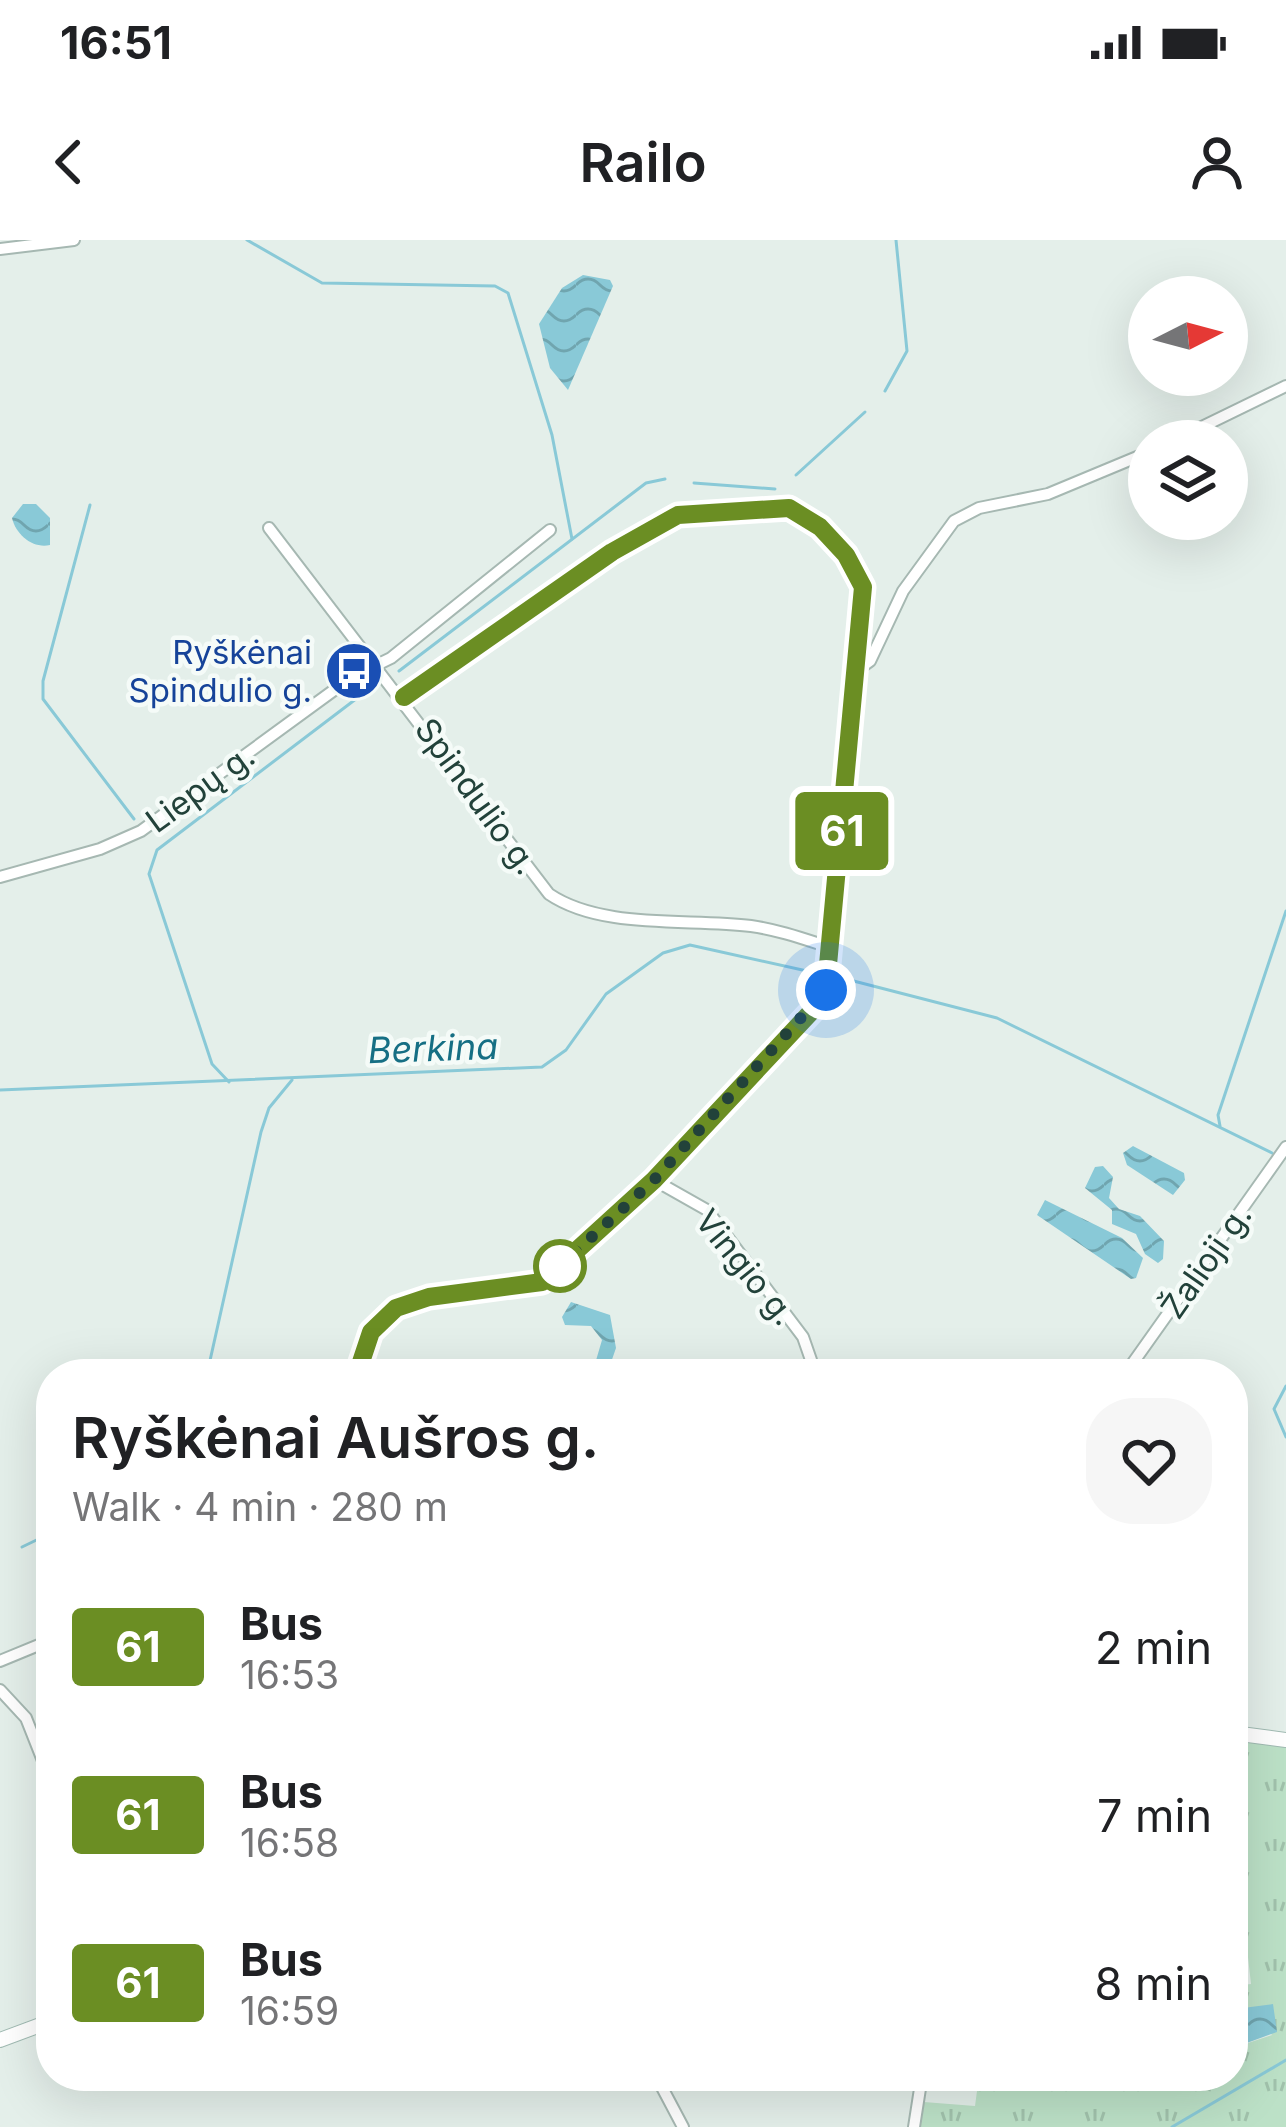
<!DOCTYPE html>
<html lang="en">
<head>
<meta charset="utf-8">
<style>
  body { margin:0; font-family:Inter,sans-serif; background:#f6f6f6; color:#202124; height:100vh; display:flex; flex-direction:column; font-size:45px; white-space:nowrap }
  * { box-sizing:border-box; margin:0 }
  p { font-size:39px; color:#757577 }
  .icon { flex:none; width:66px; height:66px; fill:none; stroke:currentColor; stroke-width:2; stroke-linecap:round; stroke-linejoin:round }
  .map { position:relative; flex:1; overflow:hidden }
  .panel { position:absolute; left:36px; top:1119px; width:1212px; height:732px; display:flex; flex-direction:column; background:#fff; border-radius:48px; box-shadow:0 12px 48px #0002 }
  .panel>* { flex:none }
  .badge { padding:0 24px; border-radius:9px; font-size:42px; line-height:78px }
  .needle { width:78px; rotate:84deg }
  .buttons { position:absolute; left:1128px; top:36px; display:grid; gap:24px }
  .buttons a { display:grid; place-items:center; width:120px; height:120px; border-radius:50%; background:#fff; box-shadow:0 12px 48px #0002; font-size:60px }
  .you { position:absolute; width:60px; height:60px; margin:-30px; border:9px solid #fff; border-radius:50%; background:#1a73e8; box-shadow:0 0 0 18px #1a73e833 }
  .map>.badge { position:absolute; translate:-50% -50%; box-shadow:0 0 0 6px #fff }
  .round { display:grid; place-items:center; flex:none; width:126px; height:126px; border-radius:48px; background:#f6f6f6 }
  .overview { display:flex; align-items:center; justify-content:space-between; height:204px; padding:0 36px }
  h1 { font-size:57px; font-weight:600; line-height:90px }
  ul { padding:0; list-style:none }
  li { display:flex; align-items:center; gap:36px; height:168px; padding:0 36px }
  li div { flex:1 }
  li b { display:block; font-size:45px }
  li em { font-style:normal }
  li .badge { min-width:132px; font-weight:700; text-align:center }
  .status { display:flex; justify-content:space-between; align-items:center; height:84px; padding:0 60px; background:#fff; direction:ltr }
  .status svg { height:33px; fill:currentColor }
  header { display:flex; justify-content:space-between; align-items:center; height:156px; padding:0 36px; background:#fff; font-size:54px; font-weight:600 }
  .map>svg:first-child { display:block }
  .grass { fill:url(#grass-tufts) }
  .water { fill:url(#water-waves) }
  .lines { fill:none; stroke-linecap:round; stroke-linejoin:round }
  .stream { stroke:#89c9d7; stroke-width:3 }
  .minor-casing { stroke:#a6b8b2; stroke-width:14 }
  .secondary-casing { stroke:#a1bbb3; stroke-width:16 }
  .minor { stroke:#fff; stroke-width:10 }
  .secondary { stroke:#fff; stroke-width:14 }
  .line-casing { stroke:#fff; stroke-width:27 }
  .line { stroke:#6b8e23; stroke-width:18 }
  .walk { stroke:#22423a; stroke-width:12; stroke-dasharray:0 21.6 }
  .stop-dot { fill:#fff; stroke:#6b8e23; stroke-width:6 }
  .labels { text-anchor:middle; dominant-baseline:central; stroke-width:9; stroke-linejoin:round; paint-order:stroke }
  .transit-label { font-size:33px; fill:#164399; stroke:#f5fbf8; text-anchor:end }
  .street-label { font-size:33px; fill:#22423a; stroke:#f5fbf8 }
  .water-label { font-size:36px; font-style:italic; fill:#166f84; stroke:#f5fbf8 }
</style>
</head>
<body>
<div class="status"><b>16:51</b><svg viewBox="0 0 49 12"><path d="M0 12V9h3v3zM5 12V6h3v6zM10 12V3h3v9zM15 12V0h3v12zM26 1h20v11H26zM47 4h2v5h-2z"/></svg></div>
<header><svg class="icon" aria-label="back" viewBox="0 0 24 24"><path d="M15 5l-7 7 7 7"/></svg>Railo<svg class="icon" aria-label="person" viewBox="0 0 24 24"><circle cx="12" cy="8" r="4"/><path d="M4 21q1-7 8-7t8 7"/></svg></header>
<div class="map">
<svg width="1286" height="1887" viewBox="0 0 1286 1887">
  <defs>
    <pattern id="grass-tufts" width="24" height="20" patternUnits="userSpaceOnUse" patternTransform="scale(3)"><rect width="24" height="20" fill="#bce1c7"/><path d="M3 7l-1-3M5 7V3M7 7l1-3M15 17l-1-3M17 17v-4M19 17l1-3" fill="none" stroke="#a1c2ac"/></pattern>
    <pattern id="water-waves" width="16" height="10" patternUnits="userSpaceOnUse" patternTransform="scale(3)"><rect width="16" height="10" fill="#89c9d7"/><path d="M0 5q4-4 8 0t8 0" fill="none" stroke="#70a5af"/></pattern>
  </defs>
  <rect width="100%" height="100%" fill="#e4efea"/>
  <path class="grass" d="M1233,1501l53,5v381h-366l4,-25 51,4 4,-30h254v-28l39,-13 -26,-30 -13,7v-26l18,-2 -11,-98 -7,3z"/>
  <g class="water">
    <path d="M583,35l27,5 3,6 -45,104 -18,-22 -11,-44 23,-36z"/>
    <path d="M23,264h13l14,14v27c-17,4 -34,-10 -38,-27z"/>
    <path d="M1133,906l51,27 1,7 -12,15 -46,-30 -4,-12z"/>
    <path d="M1103,926l10,11 -4,21 10,11 21,7 24,25 -1,18 -5,4 -13,-9 -9,-20 -24,-10v-14l-27,-22 10,-21z"/>
    <path d="M1045,960l77,38 21,20 -7,20 -5,1 -94,-64z"/>
    <path d="M571,1062l39,13 6,33 -9,26h-15l10,-34 -11,-14 -26,-1 -3,-8z"/>
    <path d="M1273,1764l4,28 -44,16 2,-39z"/>
  </g>
  <g class="lines">
    <g class="stream">
      <path d="M247,0l75,43 173,3 13,7 44,142 20,104"/>
      <path d="M885,151l22,-40 -11,-111"/>
      <path d="M796,235l69,-63"/>
      <path d="M694,243l81,6"/>
      <path d="M90,265l-47,176v18l91,120"/>
      <path d="M399,431l247,-188 19,-4"/>
      <path d="M842,738l155,40 275,135"/>
      <path d="M229,842l-17,-18 -63,-190 8,-24 220,-167"/>
      <path d="M0,850l542,-23 24,-17 40,-56 57,-41 27,-8 126,28"/>
      <path d="M1220,886l-2,-11 68,-204"/>
      <path d="M207,1134l54,-242 8,-24 23,-28"/>
      <path d="M1286,1146l-12,23 12,28"/>
      <path d="M22,1307l29,-14"/>
      <path d="M1172,1887l114,-67"/>
    </g>
    <defs>
      <g id="minor">
        <path d="M0,9l74,-9"/>
        <path d="M1173,201l113,-55"/>
        <path d="M269,288l280,366c53,36 140,24 202,32 28,4 53,13 81,22"/>
        <path d="M856,431l14,-10 33,-70 51,-70 25,-13 69,-14 101,-42"/>
        <path d="M0,637l100,-28 41,-18 211,-154 39,-19 159,-128"/>
        <path d="M654,940l53,30 96,127 8,23 -3,14"/>
        <path d="M357,1134l14,-42 25,-24 33,-11 113,-15 112,-102 171,-183 38,-409 -17,-33 -34,-36 -23,-11 -111,7 -66,37 -208,145"/>
        <path d="M1125,1134l161,-227"/>
        <path d="M0,1421l51,-21"/>
        <path d="M0,1450l26,28 25,63"/>
        <path d="M656,1836l27,51"/>
        <path d="M914,1887l8,-51"/>
      </g>
      <g id="secondary">
        <path d="M1233,1493l53,7"/>
        <path d="M0,1800l51,-19"/>
      </g>
    </defs>
    <use href="#minor" class="minor-casing"/>
    <use href="#secondary" class="secondary-casing"/>
    <use href="#minor" class="minor"/>
    <use href="#secondary" class="secondary"/>
  </g>
  <g class="lines">
    <defs>
      <path id="line" d="M357,1134l14,-42 25,-24 33,-11 113,-15 112,-102 171,-183 38,-410 -17,-32 -26,-28 -31,-19 -111,7 -66,37 -208,145"/>
    </defs>
    <use href="#line" class="line-casing"/>
    <use href="#line" class="line"/>
    <path class="walk" d="M560,1026l94,-86 172,-190"/>
  </g>
  <defs>
    <symbol id="bus-disc" viewBox="-11 -11 22 22"><circle r="9.5" fill="#1a4fb4" stroke="#f5fbf8"/><path d="M-5-6H5V4H4V6H2V4H-2V6H-4V4H-5ZM-3.5-4V0h7V-4ZM-3.5 1.2v1.5H-2V1.2ZM2 1.2v1.5H3.5V1.2Z" fill="#fff"/></symbol>
  </defs>
  <g fill-rule="evenodd">
    <use href="#bus-disc" x="321" y="398" width="66" height="66"/>
  </g>
  <circle class="stop-dot" cx="560" cy="1026" r="24"/>
  <g class="labels">
    <g class="transit-label">
      <text x="312" y="412">Ryškėnai<tspan x="312" dy="38">Spindulio g.</tspan></text>
    </g>
    <g class="street-label">
      <text transform="translate(200 548) rotate(-36)">Liepų g.</text>
      <text transform="translate(477 556) rotate(54)">Spindulio g.</text>
      <text transform="translate(1206 1021) rotate(-55)">Žalioji g.</text>
      <text transform="translate(746 1027) rotate(51)">Vingio g.</text>
    </g>
    <g class="water-label">
      <text transform="translate(433 808) rotate(-2)">Berkina</text>
    </g>
  </g>
</svg>
<div class="buttons">
<a><svg class="needle" viewBox="-14 -14 28 28"><path d="M0-13l5 13h-10z" fill="#e53935"/><path d="M0 13l5-13h-10z" fill="#757577"/></svg></a>
<a><svg class="icon" aria-label="layers" viewBox="0 0 24 24"><path d="M12 4l9 5-9 5-9-5zM3 14l9 5 9-5"/></svg></a>
</div>
<div class="you" style="left:826px;top:750px"></div>
<b class="badge" style="left:842px;top:591px;background:#6b8e23;color:#fff">61</b>
<section class="panel">
<div class="overview"><div><h1>Ryškėnai Aušros g.</h1><p>Walk · 4 min · 280 m</p></div><a class="round"><svg class="icon" aria-label="heart" viewBox="0 0 24 24"><path d="M12 20l-8-8c-3-5 5-10 8-4 3-6 11-1 8 4z"/></svg></a></div>
<ul>
<li><span class="badge" style="background:#6b8e23;color:#fff">61</span><div><b>Bus</b><p>16:53</p></div><em>2 min</em></li>
<li><span class="badge" style="background:#6b8e23;color:#fff">61</span><div><b>Bus</b><p>16:58</p></div><em>7 min</em></li>
<li><span class="badge" style="background:#6b8e23;color:#fff">61</span><div><b>Bus</b><p>16:59</p></div><em>8 min</em></li>
</ul>
</section>
</div>
</body>
</html>
